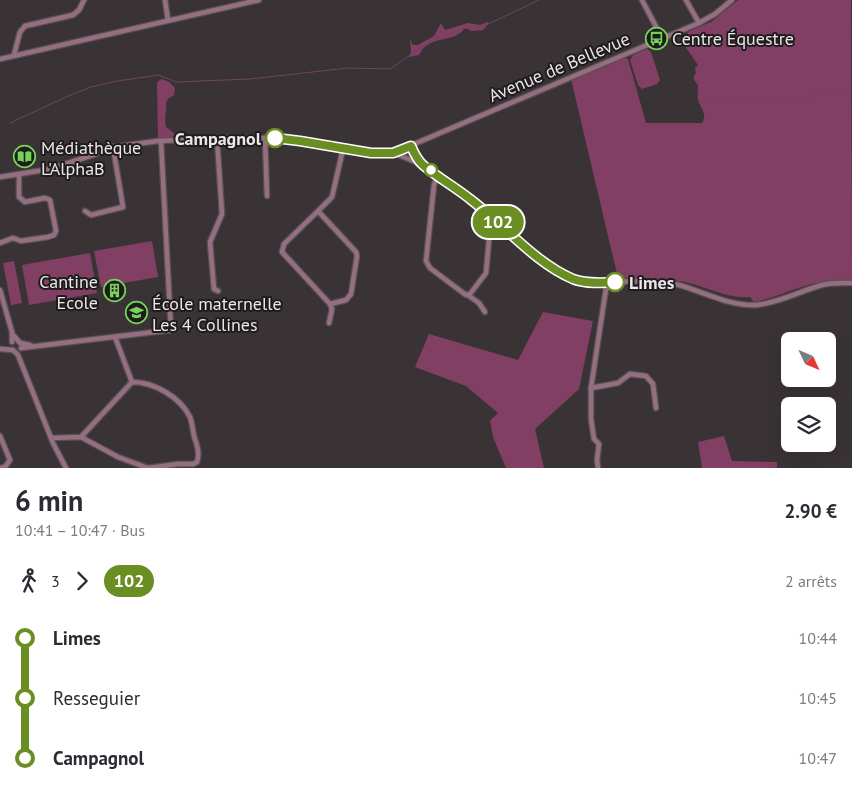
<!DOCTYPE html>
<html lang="fr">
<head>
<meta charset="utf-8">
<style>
  body { margin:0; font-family:"PT Sans",sans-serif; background:#f7f7f7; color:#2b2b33; height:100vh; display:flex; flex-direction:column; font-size:19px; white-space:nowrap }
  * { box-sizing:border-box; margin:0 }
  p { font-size:16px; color:#7c7c81 }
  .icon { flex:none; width:28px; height:28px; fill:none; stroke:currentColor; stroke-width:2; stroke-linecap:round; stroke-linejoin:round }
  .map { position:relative; height:468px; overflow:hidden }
  .details { display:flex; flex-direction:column; background:#fff; flex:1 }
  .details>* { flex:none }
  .badge { padding:0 10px; border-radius:16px; font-size:18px; line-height:32px }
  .needle { width:32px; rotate:134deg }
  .tools { position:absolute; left:781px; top:332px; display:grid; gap:10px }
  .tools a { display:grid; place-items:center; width:55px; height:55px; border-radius:8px; background:#fff; box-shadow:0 5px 20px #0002; font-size:25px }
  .map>.badge { position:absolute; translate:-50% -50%; box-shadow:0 0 0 2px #fff }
  .legs { display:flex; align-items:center; gap:8px; height:55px; padding:0 15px; font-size:16px }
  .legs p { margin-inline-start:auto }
  .head { display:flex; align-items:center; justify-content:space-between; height:85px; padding:0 15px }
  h1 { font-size:28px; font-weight:700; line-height:38px }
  ul { padding:0 15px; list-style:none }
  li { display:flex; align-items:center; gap:18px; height:60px; font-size:19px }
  li i { display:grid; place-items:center; width:8px; height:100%; margin:0 6px; background:currentColor }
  li i::after { content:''; width:12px; height:12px; margin:-6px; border:4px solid; border-radius:50%; background:#fff }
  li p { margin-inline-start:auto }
  li:first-child i { background:linear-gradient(#0000 50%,currentColor 0) }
  li:last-child i { background:linear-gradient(currentColor 50%,#0000 0) }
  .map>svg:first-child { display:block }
  .green { fill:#814063 }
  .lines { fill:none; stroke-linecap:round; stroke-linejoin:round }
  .stream { stroke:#70455f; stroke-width:1 }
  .minor-casing { stroke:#565053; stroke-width:7 }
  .minor { stroke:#966e81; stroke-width:4.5 }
  .line-1-casing { stroke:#fff; stroke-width:11 }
  .line-1 { stroke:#6b8e23; stroke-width:8 }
  .stop-1-dot { fill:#fff; stroke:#6b8e23; stroke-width:2.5 }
  .labels { text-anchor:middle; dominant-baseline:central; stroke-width:4; stroke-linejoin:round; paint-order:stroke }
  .poi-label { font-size:18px; fill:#ebe6e9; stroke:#1f1c1d; text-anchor:start }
  .street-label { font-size:18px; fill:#ebe6e9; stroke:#1f1c1d }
  .stop-label { font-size:18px; font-weight:bold; fill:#ebe6e9; stroke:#1f1c1d; text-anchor:end }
</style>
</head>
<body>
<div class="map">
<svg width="852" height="468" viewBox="0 0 852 468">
  <rect width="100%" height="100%" fill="#3a3336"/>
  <g class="green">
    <path d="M738,0h113l1,280c-12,0 -23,0 -35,3 -21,4 -41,15 -63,19l-4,-5c-23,2 -43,-10 -65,-15 -23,-5 -44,-4 -67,-4l-47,-199 53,-21 4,1 18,64h56c6,-9 -2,-15 -4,-24 -1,-4 0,-9 0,-14 -4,-5 -6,-7 -2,-12l-1,-5 3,-3 -16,-23 7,-11 22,-9z"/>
    <path d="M488,22v2l-5,6 -13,1 -1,-2h-5c-11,15 -35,5 -45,26l-10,2 2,-5 -1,-13 3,6h5l16,-9 7,-13 4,7 23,-7 12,2z"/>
    <path d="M647,49l4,3 9,28 -3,4 -15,5 -4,-4 -8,-25 3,-5z"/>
    <path d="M162,79l7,3 6,6 -1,7 -5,3 -3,4c1,9 -2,16 0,25l9,7 -5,5 -12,-1 -1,-56z"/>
    <path d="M152,241l6,36 -57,10 -7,-36z"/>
    <path d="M90,253l7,40 -68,12 -7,-40z"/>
    <path d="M14,261l8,42 -11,2 -8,-42z"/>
    <path d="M543,312l50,9 -14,68 -44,40 9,39h-38l-13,-31 -3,-16 8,-8 -32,-27 -51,-19 14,-33 89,26z"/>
    <path d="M724,436l8,25 45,1v6h-75l-4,-26z"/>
  </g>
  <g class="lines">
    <g class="stream">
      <path d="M708,104l144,-11"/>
      <path d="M10,123l56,-26 25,-10 26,-6 42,-6 17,7 74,-3 98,-11 42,1 41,-28 32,-13 19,-1 57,-27"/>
    </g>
    <defs>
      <g id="minor">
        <path d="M165,0l3,20"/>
        <path d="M642,0l20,38"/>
        <path d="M686,0l13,23"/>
        <path d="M14,55l6,-23 5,-6 48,-11 6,-5 5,-10"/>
        <path d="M0,59l259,-59"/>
        <path d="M217,138l5,76 -12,28 4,47 4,2"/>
        <path d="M265,138l2,58"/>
        <path d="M411,146l5,12 5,5"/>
        <path d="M393,153c11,4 22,8 32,14 25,15 49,34 71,53 27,24 55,55 91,62 30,1 62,-4 92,3 25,7 50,21 77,20 23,-2 44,-14 66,-20 10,-3 20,-2 30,-2"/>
        <path d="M438,175l-4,10 -8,76 4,7 36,27 4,-1 16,-21 4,-44 6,-9"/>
        <path d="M0,177l50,-8 46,-15 17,-7 45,-6 67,-3h44l31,3 71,12h22l306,-130 16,-9 17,-14"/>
        <path d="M85,211l6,4 32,-8 -10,-60"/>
        <path d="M318,211l-34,33 -2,8 48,52 16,-4 5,-6 6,-38 -1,-4 -38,-41 14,-14 11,-48"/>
        <path d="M0,243l13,-5 8,3 27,-4 6,-2 2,-4 -6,-31 -5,-2 -20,4 -6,-5v-22"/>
        <path d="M0,290l12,42v10"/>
        <path d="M468,295l11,8 6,9"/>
        <path d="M329,323l3,-14 -2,-5"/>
        <path d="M14,336l6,7 10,2"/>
        <path d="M115,337l17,45"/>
        <path d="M21,348l150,-18 -10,-189"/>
        <path d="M0,349l13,1 5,5 35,88 13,25"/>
        <path d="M591,388l27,-5 12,-9 16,2 7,8 3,24"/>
        <path d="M0,436l10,24 -5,7 -4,1"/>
        <path d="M51,438l30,-1 37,20 30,11 30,-4h15l4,-2c3,-9 0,-17 -3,-26 -1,-6 -2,-13 -4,-19 -10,-20 -36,-35 -58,-35l-51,55"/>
        <path d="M598,468l-1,-8 2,-16 -5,-5 -3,-20v-31l16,-106"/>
      </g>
    </defs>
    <use href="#minor" class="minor-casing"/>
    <use href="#minor" class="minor"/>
  </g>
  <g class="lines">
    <defs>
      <path id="line-1" d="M275,138l25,3 71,12h22l18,-7c3,7 6,14 12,19 14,12 32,22 47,34 33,25 65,64 103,80 13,5 29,4 42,3"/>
    </defs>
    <use href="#line-1" class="line-1-casing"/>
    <use href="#line-1" class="line-1"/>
  </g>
  <defs>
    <symbol id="bus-ring" viewBox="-11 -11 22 22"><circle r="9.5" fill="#1f1c1d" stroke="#77d259" stroke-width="1.5"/><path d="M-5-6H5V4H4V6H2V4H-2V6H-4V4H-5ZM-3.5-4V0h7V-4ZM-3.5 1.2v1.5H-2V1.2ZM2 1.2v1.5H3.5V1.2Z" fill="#77d259"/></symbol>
    <symbol id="library-ring" viewBox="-11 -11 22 22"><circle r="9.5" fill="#1f1c1d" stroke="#77d259" stroke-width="1.5"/><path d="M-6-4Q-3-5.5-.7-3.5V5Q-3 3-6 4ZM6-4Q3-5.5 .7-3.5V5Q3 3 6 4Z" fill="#77d259"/></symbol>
    <symbol id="building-ring" viewBox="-11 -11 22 22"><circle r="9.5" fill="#1f1c1d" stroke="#77d259" stroke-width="1.5"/><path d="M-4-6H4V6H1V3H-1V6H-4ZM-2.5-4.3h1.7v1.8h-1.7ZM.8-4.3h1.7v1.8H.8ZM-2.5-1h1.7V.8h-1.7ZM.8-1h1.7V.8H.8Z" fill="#77d259"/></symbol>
    <symbol id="school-ring" viewBox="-11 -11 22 22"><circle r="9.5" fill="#1f1c1d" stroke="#77d259" stroke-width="1.5"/><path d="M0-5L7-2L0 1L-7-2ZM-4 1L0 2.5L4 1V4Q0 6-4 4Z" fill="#77d259"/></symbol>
  </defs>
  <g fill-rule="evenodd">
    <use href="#bus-ring" x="644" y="26" width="25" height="25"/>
    <use href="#library-ring" x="12" y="144" width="25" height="25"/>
    <use href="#building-ring" x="102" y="278" width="25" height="25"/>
    <use href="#school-ring" x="124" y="300" width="25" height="25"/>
  </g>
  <g class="stop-1-dot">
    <circle cx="275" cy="138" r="9"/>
    <circle cx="431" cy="170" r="6"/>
    <circle cx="615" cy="282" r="9"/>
  </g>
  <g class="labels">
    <g class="poi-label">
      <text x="672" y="38">Centre Équestre</text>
      <text x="41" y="147">Médiathèque<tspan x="41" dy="21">L'AlphaB</tspan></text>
      <text x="98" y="281" text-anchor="end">Cantine<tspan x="98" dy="21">Ecole</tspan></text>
      <text x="152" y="303">École maternelle<tspan x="152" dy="21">Les 4 Collines</tspan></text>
    </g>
    <g class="street-label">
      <text transform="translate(559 67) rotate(-23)">Avenue de Bellevue</text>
    </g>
    <g class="stop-label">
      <text x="261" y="138">Campagnol</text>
      <text x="629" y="282" text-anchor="start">Limes</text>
    </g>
  </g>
</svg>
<div class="tools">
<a><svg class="needle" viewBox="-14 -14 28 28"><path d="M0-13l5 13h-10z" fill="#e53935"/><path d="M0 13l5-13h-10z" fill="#7c7c81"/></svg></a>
<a><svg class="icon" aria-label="layers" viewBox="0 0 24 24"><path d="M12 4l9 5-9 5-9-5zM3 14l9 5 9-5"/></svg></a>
</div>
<b class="badge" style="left:498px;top:222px;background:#6b8e23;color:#fff">102</b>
</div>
<section class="details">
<div class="head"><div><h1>6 min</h1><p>10:41 – 10:47 · Bus</p></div><b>2.90 €</b></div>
<div class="legs"><svg class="icon" aria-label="walk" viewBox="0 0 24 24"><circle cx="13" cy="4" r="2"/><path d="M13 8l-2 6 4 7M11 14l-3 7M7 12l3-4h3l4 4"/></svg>3<svg class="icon" aria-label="forward" viewBox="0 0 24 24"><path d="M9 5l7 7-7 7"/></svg><b class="badge" style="background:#6b8e23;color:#fff">102</b><p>2 arrêts</p></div>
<ul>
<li><i style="color:#6b8e23"></i><b>Limes</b><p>10:44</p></li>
<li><i style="color:#6b8e23"></i><span>Resseguier</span><p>10:45</p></li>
<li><i style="color:#6b8e23"></i><b>Campagnol</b><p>10:47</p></li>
</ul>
</section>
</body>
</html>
